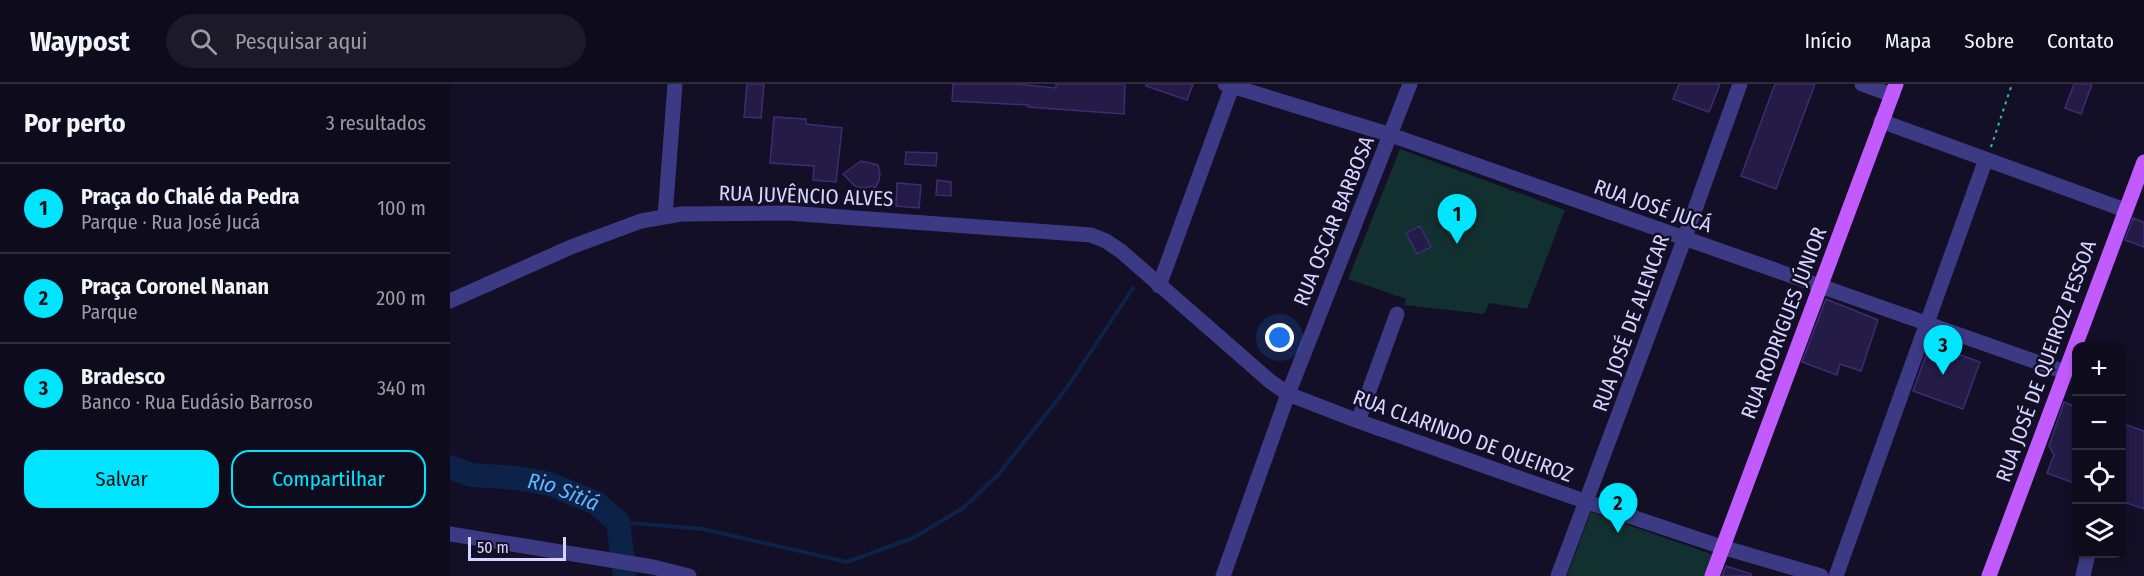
<!DOCTYPE html>
<html lang="pt">
<meta charset="utf-8">
<style>
body{margin:0;font-family:"Fira Sans Condensed",sans-serif;background:#1c1929;color:#f1f3f6}
.controls{position:absolute;right:18px;bottom:18px;display:grid;overflow:hidden;border-radius:12px;box-shadow:0 3px 9px #0003}
.controls button{width:54px;height:54px;display:grid;place-items:center;padding:0;border:0;border-bottom:2px solid #2e2b3b;background:#0e0b1c;color:#f1f3f6;font:30px sans-serif}
.scale{position:absolute;left:18px;bottom:15px;width:98px;box-sizing:border-box;padding-left:6px;border:3px solid #d9d4ff;border-top:0;font-size:16px;line-height:21px;white-space:nowrap;color:#d9d4ff;-webkit-text-stroke:4px #130f26;paint-order:stroke}
.you{position:absolute;left:830px;top:254px;width:21px;height:21px;margin:-15px;border:4px solid #fff;border-radius:50%;background:#1a73e8;box-shadow:0 0 0 9px #1a73e833}
.badge{display:grid;place-items:center;width:39px;height:39px;border-radius:50%;background:#00e5ff;color:#111;font-size:20px;font-weight:700}
.pin{position:absolute;translate:-50% -50px;filter:drop-shadow(0 2px 3px #0008)}
.pin::after{content:'';position:absolute;top:32px;width:21px;height:18px;background:inherit;clip-path:polygon(0 0,100% 0,50% 100%)}
.list{margin:0;padding:0;list-style:none}
h2{display:flex;justify-content:space-between;align-items:center;height:78px;margin:0;padding:0 24px;font-size:26px}
h2 small{font-size:20px;font-weight:400;color:#9b9ba3}
.list li{display:grid;grid-template-columns:39px 1fr auto;gap:18px;align-items:center;box-sizing:border-box;height:90px;padding:0 24px;border-top:2px solid #2e2b3b}
.list b{display:block;font-size:22px;white-space:nowrap}
.list p{margin:0;font-size:20px;white-space:nowrap;color:#9b9ba3}
.list em{font-size:20px;font-style:normal;color:#9b9ba3}
.actions{display:flex;gap:12px;padding:18px 24px}
.actions a{flex:1;padding:14px 0;border:2px solid #00e5ff;border-radius:18px;text-align:center;font-size:21px;color:#00e5ff}
.actions .main{background:#00e5ff;color:#111}
.icon{flex:none;width:33px;height:33px;fill:none;stroke:currentColor;stroke-width:2;stroke-linecap:round;stroke-linejoin:round}
.map{position:relative;flex:none;width:1694px;height:492px;overflow:hidden}
header{display:flex;align-items:center;gap:36px;box-sizing:border-box;height:84px;padding:0 30px;background:#0e0b1c;border-bottom:2px solid #2e2b3b}
header strong{font-size:28px}
nav{display:flex;gap:33px;margin-inline-start:auto;font-size:21px}
.search{width:420px;height:54px;background:#1c1929;display:flex;align-items:center;gap:15px;box-sizing:border-box;padding:0 21px;border-radius:33px;color:#9b9ba3;font-size:22px}
main{display:flex}
aside{flex:1;background:#0e0b1c}
.map>svg:first-child{display:block}
</style>
<header>
<strong>Waypost</strong>
<div class="search"><svg class="icon" aria-label="search" viewBox="0 0 24 24"><circle cx="10" cy="10" r="6"/><path d="M15 15l6 6"/></svg>Pesquisar aqui</div>
<nav><a>Início</a><a>Mapa</a><a>Sobre</a><a>Contato</a></nav>
</header>
<main>
<aside>
<h2>Por perto<small>3 resultados</small></h2>
<ul class="list">
<li><span class="badge">1</span><div><b>Praça do Chalé da Pedra</b><p>Parque · Rua José Jucá</p></div><em>100 m</em></li>
<li><span class="badge">2</span><div><b>Praça Coronel Nanan</b><p>Parque</p></div><em>200 m</em></li>
<li><span class="badge">3</span><div><b>Bradesco</b><p>Banco · Rua Eudásio Barroso</p></div><em>340 m</em></li>
</ul>
<div class="actions"><a class="main">Salvar</a><a>Compartilhar</a></div>
</aside>
<div class="map">
<svg width="1694" height="492" viewBox="0 0 1694 492">
<rect width="100%" height="100%" fill="#130f26"/>
<path fill="#12302f" d="M950,65L1115,126L1077,225L1039,219L1034,230L954,221L956,215L898,195Z
M1141,428L1264,471L1256,492H1117Z"/>
<g fill="none" stroke-linecap="round" stroke-linejoin="round">
<path stroke="#0c2248" stroke-width="4" d="M168,438L253,445L397,478L463,454L513,424L548,391L616,305L683,204"/>
<path stroke="#0c2248" stroke-width="24" id="s1" d="M0,383L22,391L67,394L100,400L146,419L168,438L175,492"/>
</g>
<path fill="#241b47" stroke="#3b2d73" stroke-width="1.5" d="M297,0H314L311,34L294,33Z
M503,0H566L606,4V0H675L674,30L578,23V21L502,17Z
M696,0H743L737,16L696,2Z
M1229,0H1270L1259,28L1223,15Z
M1325,0H1365L1326,105L1291,92Z
M1624,0H1642L1631,30L1615,24Z
M324,33L356,35V40L392,44L386,98L363,96L364,82L320,79Z
M456,68L487,69L486,82L455,80Z
M411,77L428,81L430,89L429,97L425,104L422,102L414,104L405,102L393,90Z
M487,96L501,98V112L486,111Z
M447,99L471,101L469,124L446,122Z
M1683,134L1694,138V163L1675,156Z
M970,142L981,163L967,170L956,149Z
M1376,215L1428,236L1411,287L1390,280L1387,291L1352,278Z
M1480,260L1530,278L1513,325L1463,307Z
M1614,318L1626,323V400L1597,389L1604,371L1599,362Z
M1671,339L1694,347V425L1671,417Z
M1276,482L1301,490V492H1272Z"/>
<g fill="none" stroke-linecap="round" stroke-linejoin="round">
<path stroke="#2fb8b0" stroke-width="2" stroke-dasharray="3 4.5" stroke-linecap="butt" d="M1541,63L1562,0"/>
<path stroke="#3d3a85" stroke-width="15" d="M775,0L941,51L1615,288
M1412,0L1442,11
M1431,37L1675,126
M215,133L225,0
M709,202L783,0
M0,217L121,163L191,137L231,130L337,129L641,151L656,157L672,168L821,298L838,310L908,337L1137,418L1272,463L1371,492
M908,337L947,230
M0,450L203,483L239,492
M773,492L838,310L960,0
M1108,492L1234,156L1290,0
M1386,492L1536,75
M1633,492L1638,470"/>
<path stroke="#c25bff" stroke-width="15" d="M1262,492L1446,0
M1539,492L1694,78"/>
</g>
<g text-anchor="middle" stroke-width="5" stroke-linejoin="round" paint-order="stroke">
<g font-size="21" fill="#d9d4ff" stroke="#130f26">
<text transform="translate(356 112) rotate(2)" y="7">RUA JUVÊNCIO ALVES</text>
<text transform="translate(1203 122) rotate(19)" y="7">RUA JOSÉ JUCÁ</text>
<text transform="translate(884 137) rotate(-68)" y="7">RUA OSCAR BARBOSA</text>
<text transform="translate(1181 239) rotate(-70)" y="7">RUA JOSÉ DE ALENCAR</text>
<text transform="translate(1334 239) rotate(-69)" y="7">RUA RODRIGUES JÚNIOR</text>
<text transform="translate(1596 277) rotate(-70)" y="7">RUA JOSÉ DE QUEIROZ PESSOA</text>
<text transform="translate(1013 352) rotate(20)" y="7">RUA CLARINDO DE QUEIROZ</text>
</g>
<g font-size="22" font-style="italic" fill="#62b6ff" stroke="#130f26">
<text dy="8" stroke="none"><textPath href="#s1" startOffset="117">Rio Sitiá</textPath></text>
</g>
</g>
</svg>
<div class="controls">
<button>+</button>
<button>−</button>
<button><svg class="icon" aria-label="locate" viewBox="0 0 24 24"><circle cx="12" cy="12" r="6"/><path d="M12 2v4M12 18v4M2 12h4M18 12h4"/></svg></button>
<button><svg class="icon" aria-label="layers" viewBox="0 0 24 24"><path d="M12 4l9 5-9 5-9-5zM3 14l9 5 9-5"/></svg></button>
</div>
<div class="scale">50 m</div>
<div class="you"></div>
<div class="pin badge" style="left:1007px;top:160px">1</div>
<div class="pin badge" style="left:1168px;top:449px">2</div>
<div class="pin badge" style="left:1493px;top:291px">3</div>
</div>
</main>
